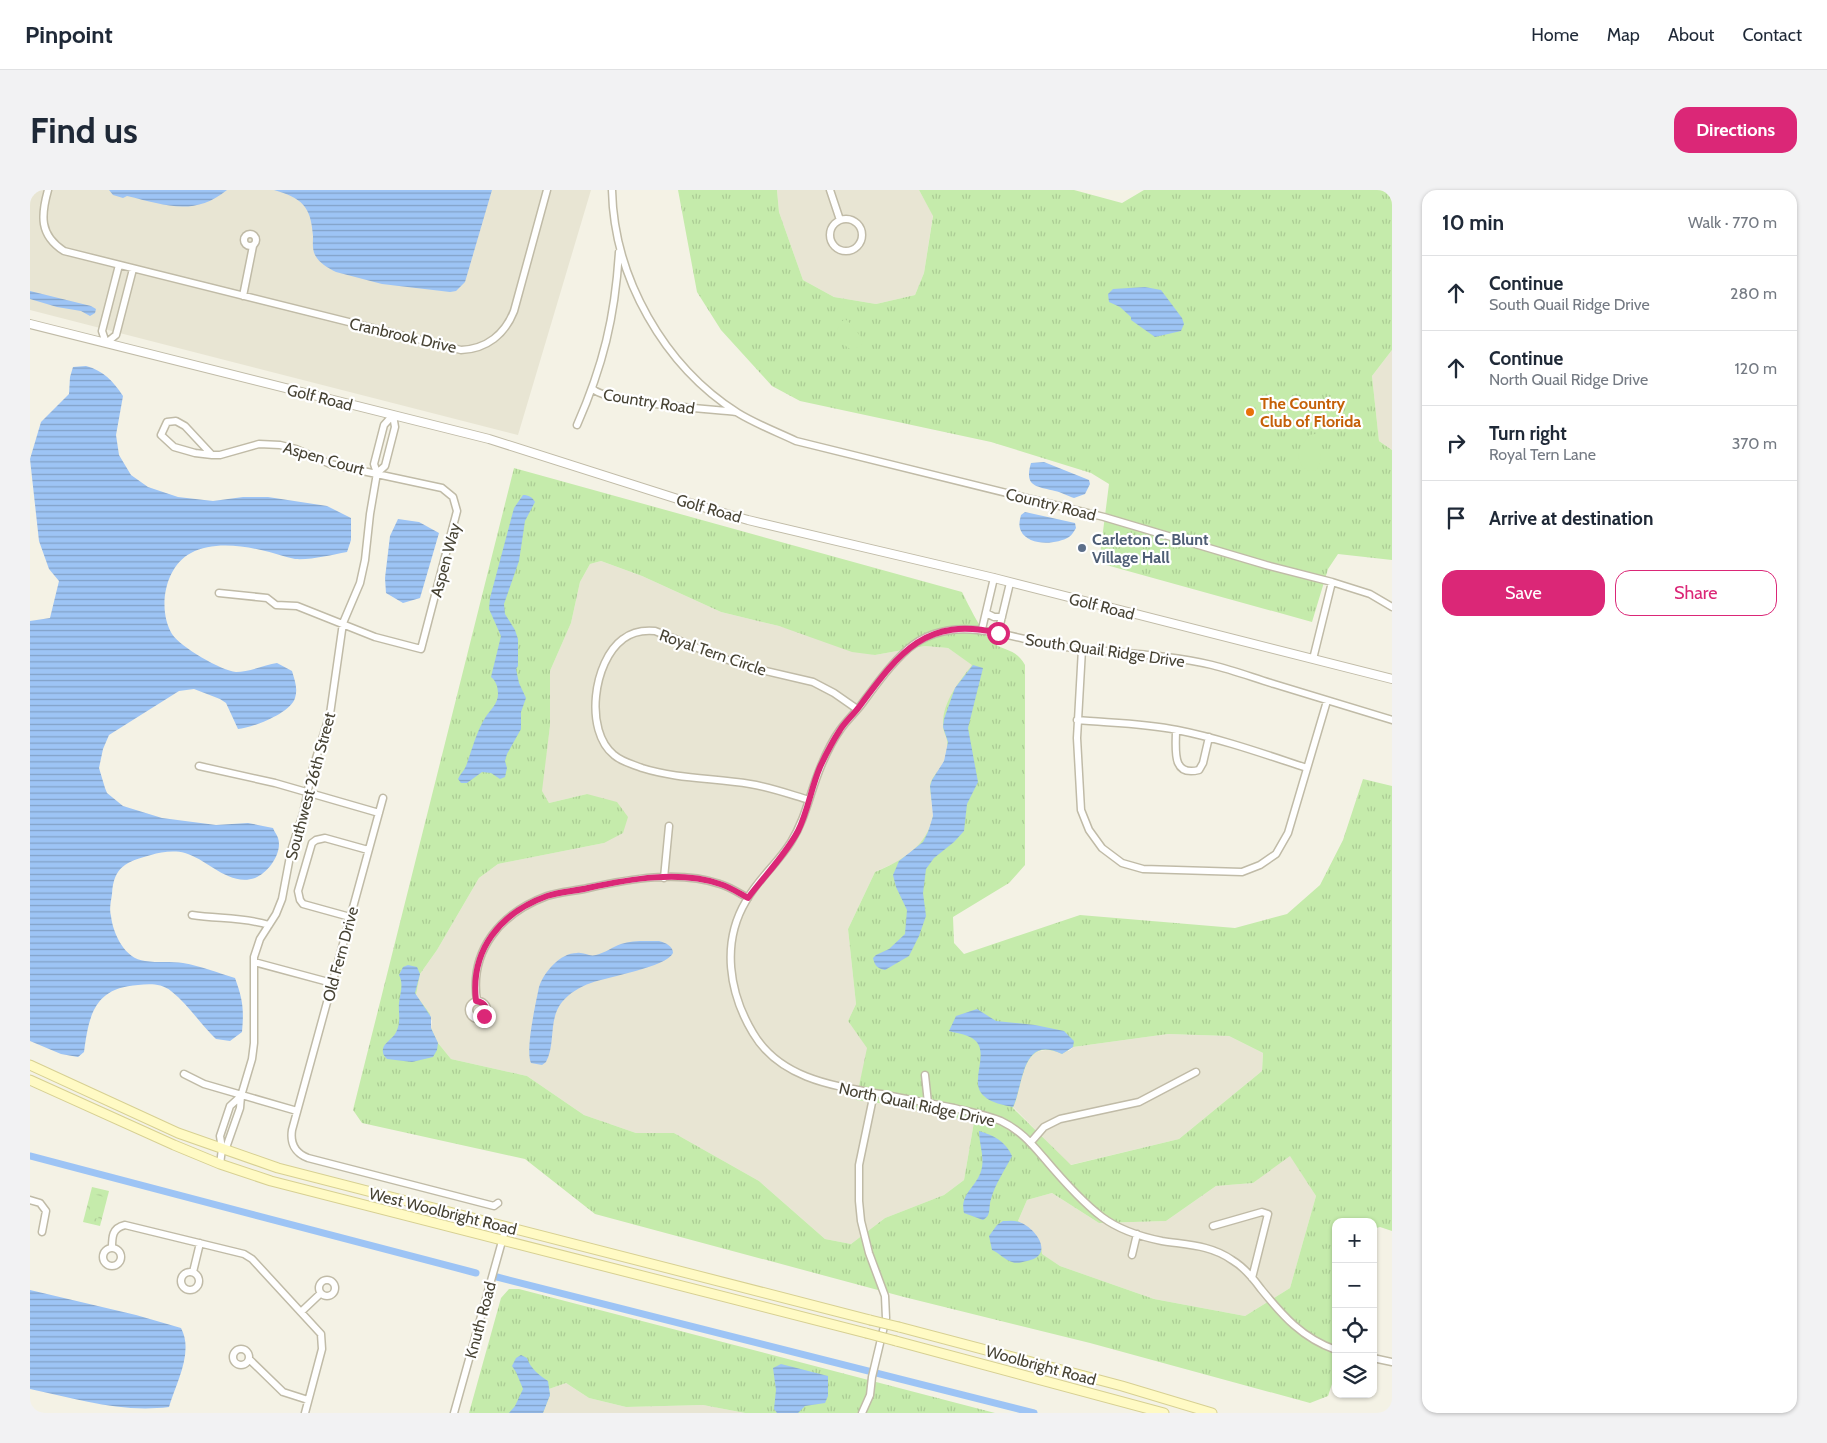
<!DOCTYPE html>
<meta charset="utf-8">
<style>
body{margin:0;font-family:Cabin,sans-serif;background:#f2f2f3;color:#1f2937}
.controls{position:absolute;right:15px;bottom:15px;display:grid;overflow:hidden;border-radius:10px;box-shadow:0 1px 4px #0004}
.controls button{width:45px;height:45px;display:grid;place-items:center;padding:0;border:0;border-bottom:1px solid #e0e1e3;background:#fff;color:#1f2937;font:25px sans-serif}
.stop{position:absolute;width:15px;height:15px;margin:-11px;border:4px solid #db2777;border-radius:50%;background:#fff}
.stop.end{background:#db2777;border-color:#fff;box-shadow:0 1px 5px #0008}
.list{margin:0;padding:0;list-style:none}
h2{display:flex;justify-content:space-between;align-items:center;height:65px;margin:0;padding:0 20px;font-size:21px}
h2 small{font-size:16px;font-weight:400;color:#747a83}
.list li{display:grid;grid-template-columns:32px 1fr auto;gap:15px;align-items:center;box-sizing:border-box;height:75px;padding:0 20px;border-top:1px solid #e0e1e3}
.list b{display:block;font-size:19px;white-space:nowrap}
.list p{margin:0;font-size:16px;white-space:nowrap;color:#747a83}
.list em{font-size:16px;font-style:normal;color:#747a83}
.actions{display:flex;gap:10px;padding:15px 20px}
.actions a{flex:1;padding:11px 0;border:1px solid #db2777;border-radius:15px;text-align:center;font-size:18px;color:#db2777}
.actions .main{background:#db2777;color:#fff}
.icon{flex:none;width:28px;height:28px;fill:none;stroke:currentColor;stroke-width:2;stroke-linecap:round;stroke-linejoin:round}
.map{position:relative;flex:none;width:1362px;height:1223px;overflow:hidden;border-radius:15px}
header{display:flex;align-items:center;gap:30px;box-sizing:border-box;height:70px;padding:0 25px;background:#fff;border-bottom:1px solid #e0e1e3}
header strong{font-size:24px}
nav{display:flex;gap:28px;margin-inline-start:auto;font-size:18px}
.intro{display:flex;align-items:center;justify-content:space-between;box-sizing:border-box;height:120px;padding:0 30px}
h1{margin:0;font-size:35px}
.button{padding:12px 22px;border-radius:15px;background:#db2777;color:#fff;font-size:18px;font-weight:700}
main{display:flex;gap:30px;padding:0 30px}
aside{flex:1;background:#fff;border-radius:15px;box-shadow:0 1px 4px #0004}
.map>svg:first-child{display:block}
</style>
<header>
<strong>Pinpoint</strong>
<nav><a>Home</a><a>Map</a><a>About</a><a>Contact</a></nav>
</header>
<div class="intro"><h1>Find us</h1><a class="button">Directions</a></div>
<main>
<div class="map">
<svg width="1362" height="1223" viewBox="0 0 1362 1223">
<defs>
<pattern id="grass-tufts" width="24" height="20" patternUnits="userSpaceOnUse" patternTransform="scale(1.25)"><rect width="24" height="20" fill="#c5ebab"/><path d="M3 7l-1-3M5 7V3M7 7l1-3M15 17l-1-3M17 17v-4M19 17l1-3" fill="none" stroke="#abcb94"/></pattern>
<pattern id="forest-crowns" width="20" height="18" patternUnits="userSpaceOnUse" patternTransform="scale(1.25)"><rect width="20" height="18" fill="#c5ebab"/><path d="M2 6a3 3 0 1 1 6 0M12 15a3 3 0 1 1 6 0" fill="none" stroke="#abcb94"/></pattern>
<pattern id="water-rules" width="6" height="5" patternUnits="userSpaceOnUse" patternTransform="scale(1.25)"><rect width="6" height="5" fill="#9dc4f5"/><path d="M0 2.5h6" fill="none" stroke="#82a1c7"/></pattern>
</defs>
<rect width="100%" height="100%" fill="#f4f2e5"/>
<path fill="#e8e5d3" d="M0,0H561L488,245L0,120Z
M747,0H889L903,25L894,83L885,105L846,114L804,107L773,90L749,22Z
M1362,160V260L1349,251L1342,186Z
M571,371L612,386L691,422L749,436L845,465L895,456L918,458L943,475L919,510L914,529L913,537L918,552L914,571L902,590L900,596L903,626L898,642L893,652L869,671L845,682L818,739L826,814L818,831L838,858L826,910L856,914L944,932L934,990L914,1005L855,1028L821,1054L795,1049L729,991L644,943H606L554,925L497,886L421,869L408,853L401,838L402,831L386,804L390,784L407,760L449,688L468,674L574,653L557,604L519,613L511,601L520,536V481L541,433L550,392L560,374Z
M1138,844L1199,846L1233,863L1232,881L1149,949L1040,975L983,917L996,872L1005,862L1021,859L1039,861L1043,857Z
M1260,965L1286,1006L1260,1098L1215,1126L1124,1109L1030,1076L1011,1064V1056L1007,1047L1000,1039L988,1031L997,1010L1022,1003L1069,1033L1136,1031L1186,996L1223,993Z
M536,1193L559,1208L596,1217L673,1215L715,1223H513L520,1205L519,1199Z"/>
<path fill="url(#grass-tufts)" fill-rule="evenodd" d="M648,0H747L749,22L773,90L804,107L846,114L885,105L894,83L903,26L889,0H1044L1092,13L1114,0H1362V160L1342,186L1349,251L1362,260V370L1308,364L1298,379L1282,432L1069,373L1079,294L1061,283L961,252L770,211L742,196L691,140L667,102Z
M484,278L932,402C938,414 953,445 963,453C976,462 985,458 995,475V675L979,693L923,727L924,753L934,764L1050,725L1205,738L1257,724L1290,695L1313,650L1333,589L1362,596V1041L1350,1037L1343,1039V1032H1306V1182L1298,1206L1280,1213L1060,1153L874,1107L565,1024L495,969L332,933L323,920ZM571,371L612,386L691,422L749,436L822,462L845,465L895,456L918,458L942,475C929,492 912,512 913,536C913,541 916,545 917,550C918,556 916,564 915,569C912,579 901,586 900,596C900,606 904,616 903,626C897,657 871,671 845,682L818,739L826,814L818,831L837,858L826,910L856,914L944,932L934,990L914,1005L855,1028L821,1054L795,1049L729,991L644,943H606L554,925L497,886L421,869L408,853L401,838L400,824L386,805L390,784L407,760L449,688L468,674L574,653L593,643L598,627L587,612L557,604L519,613L512,601L520,536V481L541,433L550,392L560,374ZM1138,844L1199,846L1233,863L1232,881L1149,949L1041,975L983,918C994,894 991,845 1032,864L1043,857ZM1260,966L1286,1006L1260,1098L1215,1126L1124,1109L1030,1076L1012,1064C1011,1048 1001,1039 988,1031L997,1010L1022,1003L1069,1033L1136,1031L1186,996L1223,993Z
M479,1099H489L965,1223H715L673,1215L596,1217L559,1208L536,1193L519,1199L520,1205L513,1223H439L471,1108Z"/>
<path fill="url(#forest-crowns)" d="M62,997L79,1001L70,1036L53,1032Z"/>
<path fill="#c5ebab" d="M815,129L821,134L833,150C832,157 826,159 820,159L809,151C807,141 806,135 815,129Z
M1285,244L1289,246L1290,250L1291,272L1286,280C1275,284 1269,274 1268,263L1271,257L1279,245Z
M63,1004L74,1007L68,1029L58,1026Z"/>
<path fill="url(#water-rules)" d="M79,0H197C164,27 135,15 97,6L93,8L83,5Z
M244,0H462L435,92L426,101L420,102L352,94L306,82C298,78 289,73 285,65C282,59 283,52 283,46C281,15 271,8 244,0Z
M1115,97L1131,100L1152,128L1154,134L1151,141L1125,147L1101,130V127L1090,117L1079,112L1078,104L1083,99Z
M0,101L61,116L66,119L65,123L60,126L51,121L27,117L0,109Z
M56,176C74,181 83,191 93,206L86,245L89,265L101,285L118,297L148,307L183,311L213,307H238L297,316L321,328V350L317,362C301,365 282,370 265,369C254,367 242,362 231,360C209,355 181,352 161,363C135,376 127,419 142,444C150,457 192,481 206,482C218,482 235,475 247,473L262,481C265,491 268,499 265,508C261,523 222,538 208,539L196,513L190,509L164,499L149,501L79,545L73,559L69,578L75,598L77,603L93,616L132,628L186,635L218,633L243,638C244,641 247,645 248,648C253,663 238,683 225,688C199,697 177,669 155,663C144,660 131,662 121,665C96,672 84,676 82,704C81,711 79,719 81,726C83,744 95,769 115,771C128,773 141,771 153,773C171,776 188,783 205,788C213,810 214,819 212,842L200,851L186,849C170,834 159,815 141,801C131,793 119,794 108,795C64,798 59,825 54,862L48,867L31,864L0,851V431L20,428L29,391L19,379L9,351L0,269L11,232L39,204L40,187L43,177Z
M1014,272L1059,290L1060,294L1055,304L1044,308C1038,306 1031,302 1025,301C1006,296 994,297 1001,273Z
M493,305C499,305 502,307 505,312L495,331L489,371L474,414L475,424L485,440L488,449V476L486,479L489,493L496,508L491,522V539L477,564L475,571L477,578L475,587L470,589L461,583L452,582L437,593H431L428,589C430,584 434,581 436,576C442,560 446,543 455,528C460,520 468,514 468,504C468,497 466,491 461,487L471,446L459,419L460,408L484,318Z
M995,322L1045,333L1046,338C1044,341 1042,345 1039,347C1026,355 998,356 991,341C988,335 990,330 991,325Z
M368,329L389,332L409,343L390,408L373,413L356,403L355,388L360,346Z
M943,475L953,478L938,538L948,592L937,614L934,641L924,652L904,668L896,679L893,703L896,726L889,746L879,766L855,780C847,778 845,776 843,768L846,765L859,759L875,744L877,720L866,697L863,685L869,671L893,652L898,642L903,626L900,596L902,590L914,571L918,552L913,537L914,529L925,498Z
M629,751C636,753 643,756 643,763C637,777 577,787 561,793C549,797 540,803 532,812C518,829 526,854 516,872L512,875L501,873C495,861 506,812 509,797C514,782 530,763 547,763C554,762 559,767 566,765C575,763 582,757 591,754C602,750 617,751 629,751Z
M378,775L387,777L390,784L385,803L401,827V838L408,853L407,860L403,867L382,872L357,869C354,866 352,863 353,859C354,853 362,849 365,844C372,832 368,824 369,813C370,803 374,795 369,785L373,777Z
M947,819L966,831L1005,835L1034,841L1044,851L1043,857L1032,864C991,844 994,894 983,917C974,915 961,913 954,906C937,892 963,861 942,848C935,844 926,843 919,841L926,826Z
M949,941C964,945 976,952 982,966C975,980 965,994 961,1009C958,1018 962,1025 953,1030L934,1023C929,1003 949,996 952,977C954,965 949,953 949,941Z
M973,1031C978,1031 984,1030 989,1032C1005,1037 1026,1065 997,1071C992,1072 987,1074 982,1072C975,1070 969,1063 962,1060L959,1046L967,1035Z
M0,1100L106,1125L151,1138C164,1162 146,1193 139,1217C91,1223 47,1209 0,1199Z
M491,1165L497,1168C501,1179 509,1185 518,1191L520,1205L513,1223H479L485,1216L493,1199L486,1182L482,1176L486,1168Z
M751,1174L798,1186V1206L795,1213L775,1216L768,1223H747L744,1219L746,1200L743,1178Z"/>
<g fill="none" stroke-linecap="round" stroke-linejoin="round">
<path stroke="#9dc4f5" stroke-width="7" d="M0,966L446,1083
M467,1087L1004,1223"/>
<g stroke="#c0bba7" stroke-width="9">
<path id="minor" d="M18,0C11,25 9,45 34,61L431,160C457,159 475,144 484,121L517,0
M582,0C584,88 634,176 708,223C726,234 747,242 766,251L1074,327L1236,375L1302,392L1340,404L1362,417
M800,0L810,30
M800 45a16 16 0 1 1 32 0a16 16 0 1 1-32 0Z
M214 50a6 6 0 1 1 12 0a6 6 0 1 1-12 0Z
M89,75L72,141L76,153L86,145L103,79
M213,106L223,56
M563,199C577,213 681,219 706,222
M146,231L155,236L182,265L165,263L144,257L131,245L137,232Z
M547,235C573,176 585,127 589,62
M182,265H190L229,254L250,255L266,259L300,274L412,298L423,307L427,321L391,459L345,447L267,416L246,415L237,408L189,403
M347,283L355,276L365,237L363,225
M956,423L964,427H972
M952,439L964,388
M968,443L980,393
M1052,459L1047,548L1051,620L1059,640L1072,658L1092,673L1113,679L1212,682L1230,675L1246,664L1258,643L1297,511
M1283,469L1302,392
M1047,530C1081,533 1115,533 1147,540C1192,549 1234,564 1277,578
M1146,540C1146,559 1141,587 1169,580L1173,573L1179,547
M169,576L245,593L349,623
M353,608L262,940C260,953 265,963 278,968L464,1016L468,1013
M779,610C759,604 740,597 720,594C684,588 647,589 612,578C602,574 592,572 584,565C554,541 563,471 593,449C602,442 614,440 625,441L695,469L727,479L783,492L804,503L827,519
M634,688L639,636
M162,725C188,729 214,727 239,735
M320,727L273,714L270,710L268,701L282,653L286,650L295,648L338,660
M224,772L302,793
M447,811C439,760 471,723 517,706C529,702 545,701 558,698C599,689 649,680 690,694C700,697 709,703 718,708
M439 820a9 9 0 1 1 18 0a9 9 0 1 1-18 0Z
M154,884L174,894L267,921
M895,885L898,913
M1001,952L1014,937L1030,929L1109,912L1166,882
M192,959L197,955L210,918L211,906L222,869L224,853V767L230,749L246,724L252,709L261,661L273,624L282,581L300,524L313,433L330,393L335,370L340,324L347,283L344,274L354,235L363,225
M190,974L192,959L190,946L200,916L211,906
M0,1010L10,1013L16,1021L12,1042
M1183,1036L1232,1022L1238,1024L1222,1088
M82,1058C82,1047 82,1038 95,1035L214,1064L222,1069L291,1144L292,1159L275,1223
M73 1067a9 9 0 1 1 18 0a9 9 0 1 1-18 0Z
M1102,1065L1107,1044
M163,1082L170,1053
M151 1091a9 9 0 1 1 18 0a9 9 0 1 1-18 0Z
M289 1098a8 8 0 1 1 16 0a8 8 0 1 1-16 0Z
M272,1121L291,1103
M203 1167a8 8 0 1 1 16 0a8 8 0 1 1-16 0Z
M1306,1160C1272,1148 1253,1126 1231,1099C1223,1088 1214,1077 1202,1070C1181,1055 1157,1055 1132,1051C1112,1047 1088,1039 1072,1027C1052,1012 1030,987 1014,968C1001,953 990,940 971,931C956,925 940,922 924,918C900,913 876,909 851,904C804,896 750,889 723,843C699,803 691,753 716,711C728,689 748,673 761,652C776,628 780,602 791,576C796,564 802,551 810,540C816,531 824,524 831,515C845,496 860,475 878,459C922,421 978,448 1027,456C1077,463 1133,463 1182,475C1203,480 1224,488 1244,494C1284,506 1323,518 1362,530
M1343,1168L1362,1172
M219,1169L253,1202L278,1210
M424,1223L476,1037
M832,1223L840,1205L842,1187L856,1128L855,1106L839,1063L831,1031L829,1011V975L844,903"/>
</g>
<g stroke="#c0bba7" stroke-width="10">
<path id="tertiary" d="M0,134L459,249L676,318L718,330L964,388L1362,489"/>
</g>
<g stroke="#d7d092" stroke-width="11">
<path id="secondary" d="M0,875L148,943L248,978L840,1130
M0,890L144,955L190,974L241,991L836,1143
M869,1137L1092,1196L1182,1223
M866,1151L1134,1223"/>
</g>
<use href="#minor" stroke="#fff" stroke-width="6"/>
<use href="#tertiary" stroke="#fff" stroke-width="8"/>
<use href="#secondary" stroke="#fffac4" stroke-width="9"/>
<g stroke="#d7d092" stroke-width="11" stroke-linecap="butt">
<path id="secondary-bridge" d="M840,1130L869,1137
M836,1143L866,1151"/>
</g>
<use href="#secondary-bridge" stroke="#fffac4" stroke-width="9"/>
</g>
<g fill="none" stroke-linecap="round" stroke-linejoin="round">
<path stroke="#db2777" stroke-width="6" d="M454,826C459,819 455,812 446,811C440,760 470,723 517,706C529,702 545,701 558,698C599,689 650,680 690,694C700,697 709,703 718,708C734,686 755,666 768,641C778,621 781,598 790,577C796,564 802,552 810,540C815,532 823,525 829,517C869,463 895,426 968,443"/>
</g>
<circle fill="#e8710a" stroke="#fff" stroke-width="2" cx="1220" cy="222" r="5"/>
<circle fill="#5c6f8a" stroke="#fff" stroke-width="2" cx="1052" cy="358" r="5"/>
<g text-anchor="middle" stroke-width="4.5" stroke-linejoin="round" paint-order="stroke">
<g font-size="16" fill="#474334" stroke="#fff">
<text transform="translate(373 145) rotate(13)" y="6">Cranbrook Drive</text>
<text transform="translate(290 207) rotate(14)" y="6">Golf Road</text>
<text transform="translate(619 211) rotate(9)" y="6">Country Road</text>
<text transform="translate(294 268) rotate(16)" y="6">Aspen Court</text>
<text transform="translate(1021 314) rotate(14)" y="6">Country Road</text>
<text transform="translate(679 318) rotate(16)" y="6">Golf Road</text>
<text transform="translate(415 370) rotate(-75)" y="6">Aspen Way</text>
<text transform="translate(1072 416) rotate(14)" y="6">Golf Road</text>
<text transform="translate(1075 460) rotate(8)" y="6">South Quail Ridge Drive</text>
<text transform="translate(683 462) rotate(19)" y="6">Royal Tern Circle</text>
<text transform="translate(280 596) rotate(-75)" y="6">Southwest 26th Street</text>
<text transform="translate(310 764) rotate(-75)" y="6">Old Fern Drive</text>
<text transform="translate(887 914) rotate(12)" y="6">North Quail Ridge Drive</text>
<text transform="translate(413 1021) rotate(14)" y="6">West Woolbright Road</text>
<text transform="translate(450 1130) rotate(-75)" y="6">Knuth Road</text>
<text transform="translate(1011 1175) rotate(15)" y="6">Woolbright Road</text>
</g>
<g font-size="16" font-weight="bold" fill="#c56008" stroke="#fff" text-anchor="start">
<text x="1230" y="219">The Country<tspan x="1230" dy="18">Club of Florida</tspan></text>
</g>
<g font-size="16" font-weight="bold" fill="#4e5e75" stroke="#fff" text-anchor="start">
<text x="1062" y="355">Carleton C. Blunt<tspan x="1062" dy="18">Village Hall</tspan></text>
</g>
</g>
</svg>
<div class="controls">
<button>+</button>
<button>−</button>
<button><svg class="icon" aria-label="locate" viewBox="0 0 24 24"><circle cx="12" cy="12" r="6"/><path d="M12 2v4M12 18v4M2 12h4M18 12h4"/></svg></button>
<button><svg class="icon" aria-label="layers" viewBox="0 0 24 24"><path d="M12 4l9 5-9 5-9-5zM3 14l9 5 9-5"/></svg></button>
</div>
<div class="stop" style="left:968px;top:443px"></div>
<div class="stop end" style="left:454px;top:826px"></div>
</div>
<aside>
<h2>10 min<small>Walk · 770 m</small></h2>
<ul class="list">
<li><svg class="icon" aria-label="ahead" viewBox="0 0 24 24"><path d="M12 20V5M6 11l6-6 6 6"/></svg><div><b>Continue</b><p>South Quail Ridge Drive</p></div><em>280 m</em></li>
<li><svg class="icon" aria-label="ahead" viewBox="0 0 24 24"><path d="M12 20V5M6 11l6-6 6 6"/></svg><div><b>Continue</b><p>North Quail Ridge Drive</p></div><em>120 m</em></li>
<li><svg class="icon" aria-label="right" viewBox="0 0 24 24"><path d="M7 20v-9h11M14 6l5 5-5 5"/></svg><div><b>Turn right</b><p>Royal Tern Lane</p></div><em>370 m</em></li>
<li><svg class="icon" aria-label="arrive" viewBox="0 0 24 24"><path d="M6 21V4h12l-3 4 3 4H6"/></svg><div><b>Arrive at destination</b></div></li>
</ul>
<div class="actions"><a class="main">Save</a><a>Share</a></div>
</aside>
</main>
